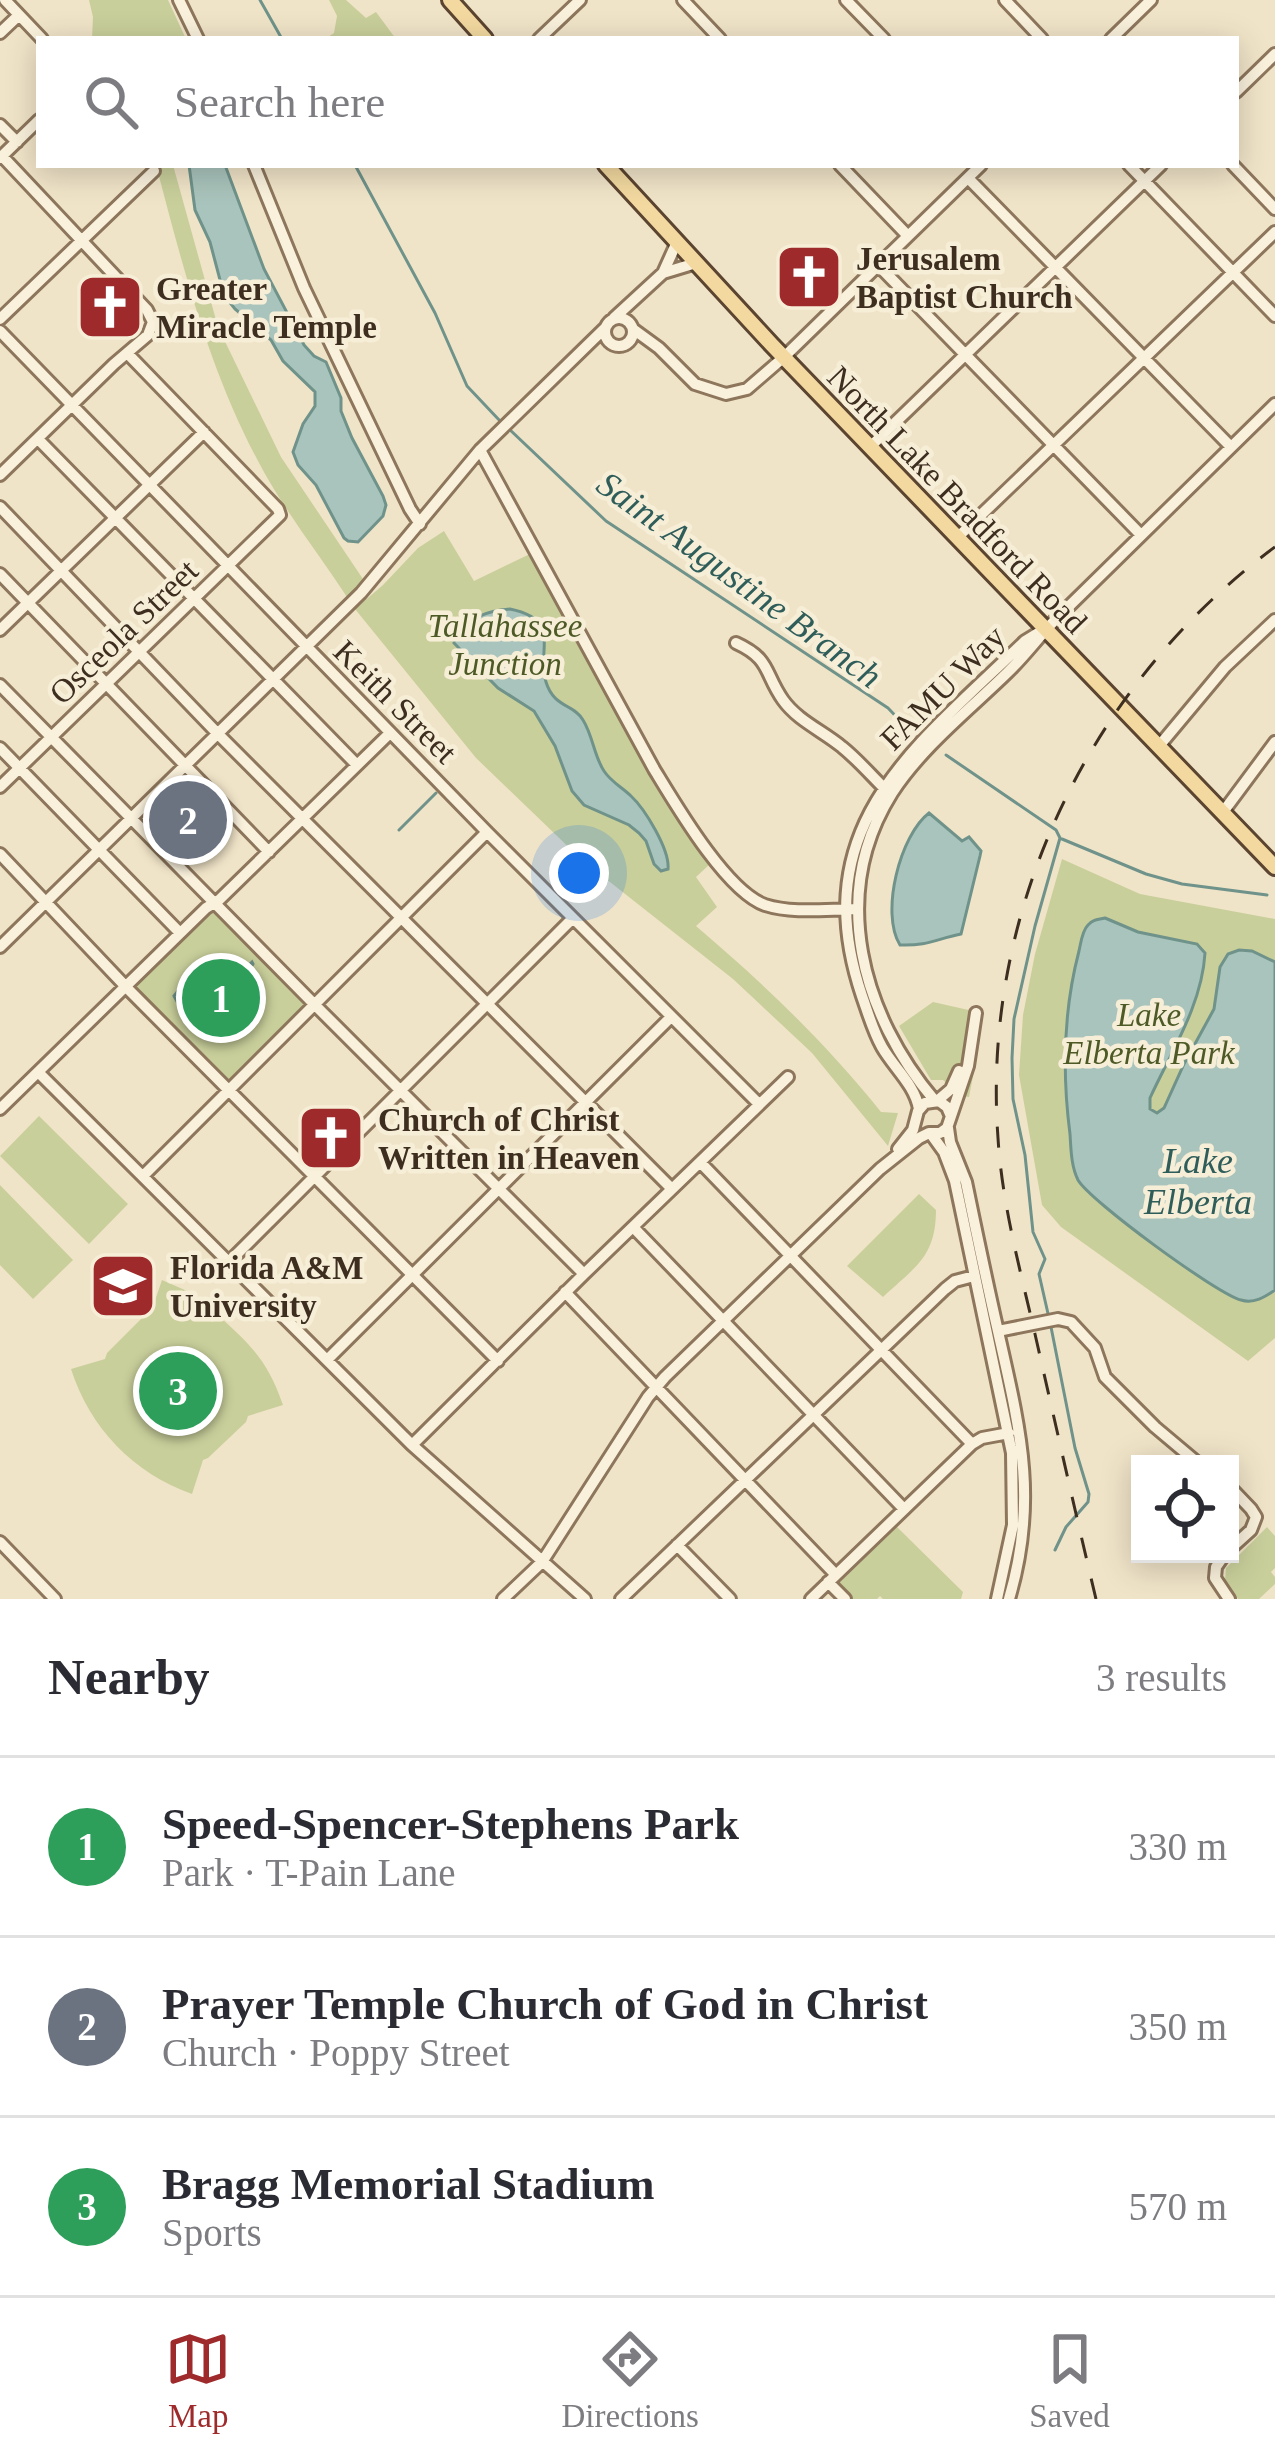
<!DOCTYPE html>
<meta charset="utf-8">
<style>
body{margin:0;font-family:Georgia,serif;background:#f2f2f3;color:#2b2b33}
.controls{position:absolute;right:36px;bottom:36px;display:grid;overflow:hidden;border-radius:0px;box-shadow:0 6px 30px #0003}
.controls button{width:108px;height:108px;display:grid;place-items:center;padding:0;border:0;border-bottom:3px solid #e1e1e2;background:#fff;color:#2b2b33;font:60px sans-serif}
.you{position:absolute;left:579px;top:873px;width:42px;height:42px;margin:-30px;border:9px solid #fff;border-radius:50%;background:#1a73e8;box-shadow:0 0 0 18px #1a73e833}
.badge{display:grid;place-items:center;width:78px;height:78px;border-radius:50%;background:#9e2a2b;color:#fff;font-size:39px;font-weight:700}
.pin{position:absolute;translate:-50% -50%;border:6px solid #fff;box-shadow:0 3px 12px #0006}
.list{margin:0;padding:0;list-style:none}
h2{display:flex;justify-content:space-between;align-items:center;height:156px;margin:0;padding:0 48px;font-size:51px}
h2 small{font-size:39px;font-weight:400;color:#7c7c81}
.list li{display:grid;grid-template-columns:78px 1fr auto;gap:36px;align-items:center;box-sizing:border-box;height:180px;padding:0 48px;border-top:3px solid #e1e1e2}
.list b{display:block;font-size:45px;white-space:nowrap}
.list p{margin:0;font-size:39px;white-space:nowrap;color:#7c7c81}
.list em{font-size:39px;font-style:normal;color:#7c7c81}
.icon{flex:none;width:66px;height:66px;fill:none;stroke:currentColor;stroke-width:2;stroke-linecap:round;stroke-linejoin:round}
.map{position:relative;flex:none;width:1275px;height:1599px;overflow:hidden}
.search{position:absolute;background:#fff;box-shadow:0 6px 30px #0003;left:36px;right:36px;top:36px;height:132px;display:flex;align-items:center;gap:30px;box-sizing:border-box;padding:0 42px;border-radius:0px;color:#7c7c81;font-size:45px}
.sheet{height:696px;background:#fff}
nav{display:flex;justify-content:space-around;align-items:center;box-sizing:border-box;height:168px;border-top:3px solid #e1e1e2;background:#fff;font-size:33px;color:#7c7c81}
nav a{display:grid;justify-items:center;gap:6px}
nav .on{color:#9e2a2b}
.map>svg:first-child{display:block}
</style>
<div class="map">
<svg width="1275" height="1599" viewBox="0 0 1275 1599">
<rect width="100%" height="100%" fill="#f0e4c8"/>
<path fill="#c9cf9b" d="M89,0H168L186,39H92L93,17Z
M329,0H346L366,18L376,12L396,39H330L328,37L334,33L337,16Z
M156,165H173L218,327L281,457L365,582L349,600C319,554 283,509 258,461C208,367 183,267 156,165Z
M444,531L474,581L532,553L710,864L696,877L717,907L696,926C763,983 826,1043 881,1112L898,1113L888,1146L812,1053L733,979L582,860L476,758L355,609L383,585L418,548Z
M1062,859L1140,894L1275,919V1338L1248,1361L1061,1227L1042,1205L1019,1075L1023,1015L1035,954Z
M213,912L305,1006L228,1081L134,987Z
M933,1002L982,1013L979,1046L969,1097L962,1096L943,1080H931L899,1026Z
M39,1116L128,1204L89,1244L0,1156Z
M0,1185L73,1260L33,1299L0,1265Z
M919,1194L936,1210C936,1257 915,1267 883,1297L847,1266Z
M162,1280L194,1294L223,1314L221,1318C253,1347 268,1362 283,1405L248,1416L246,1422L208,1458L203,1460L192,1494C133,1473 90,1428 71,1369L105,1359L107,1353L144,1316L150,1315Z
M897,1527L963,1592L961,1599H883L880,1596L877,1599H851L837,1585Z
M1267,1527L1275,1536V1568L1271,1572L1275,1577V1584L1259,1599H1238L1225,1581L1226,1568Z"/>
<path fill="#a9c4bc" stroke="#6f938a" stroke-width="3" d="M189,165H225L264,269L304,345L314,356L326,362L341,398V411L352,438L383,496L386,505L383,516L358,542L348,541L344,538L316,485L298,465L293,452L303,424L315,406V392L283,361L271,340L235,309L224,295L210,242L195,210Z
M510,609C563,620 536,650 546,682C554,708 574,704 583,720C593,736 594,756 604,771C611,782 622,787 631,796C645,809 670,850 668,869L661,871L654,864L646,841L639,833L629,825L584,805L572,791L555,746L534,711L498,688L454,643L455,636C471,617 486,611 510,609Z
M929,813L962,841L969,837L981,851L980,856L961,934C936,939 928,946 900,945C880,913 900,835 929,813Z
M1105,918L1138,932L1197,944L1205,953C1202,1005 1171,1052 1150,1098V1109L1157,1113L1164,1108L1184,1064L1214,1009L1220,967L1228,954L1239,950L1252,951L1275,962V1290C1265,1297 1254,1304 1241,1300C1217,1294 1090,1201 1078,1180C1071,1166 1071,1149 1070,1134C1062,1072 1063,1012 1079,951C1081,942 1082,931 1088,925C1094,919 1097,920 1105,918Z
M211,957L225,958L242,972L252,962L253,964L245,976L253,985L258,1009L245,1026L234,1029L192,1015L180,1007L174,996L178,991L195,984L200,969Z"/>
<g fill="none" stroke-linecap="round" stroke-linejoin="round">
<path stroke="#6f938a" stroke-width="3" d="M260,0L282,39
M355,165L435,313L467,386L501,422
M508,428L606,521L888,708L908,729
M946,755L1056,830L1060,838L1035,926L1014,1019L1012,1058L1013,1099L1025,1155L1033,1232L1045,1259L1039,1274L1049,1318
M399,830L436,793
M1062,839L1146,874L1182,884L1267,895
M1051,1327L1075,1448L1089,1494L1088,1502L1066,1527L1055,1550"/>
<g stroke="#8d765c" stroke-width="16">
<path id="minor" d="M5,0L42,39
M179,0L198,39
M683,0L720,39
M846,0L884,39
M1005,0L1042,39
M0,33L19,15
M539,39L580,0
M1111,39L1151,0
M1236,92L1275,54
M0,125L17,142
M0,158L39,120
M254,165L304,288L410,509L420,524
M840,165L908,236
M1129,165L1275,316
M1233,165L1275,209
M968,178L1231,447
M878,265L1141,535
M663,273L696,263
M605 332a14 14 0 1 1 28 0a14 14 0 1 1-28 0Z
M614,318L663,273L677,242
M0,319L154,171
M633,329L659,348L695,384L726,394L747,389L784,357L981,165
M0,331L487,832L759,1104
M38,439L357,765
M871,446L1161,165
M480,450L654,769C676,805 726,891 765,905C793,914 828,909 858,909
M0,475L114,364L148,335L153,322L147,310L2,156
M0,507L218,734L672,1189
M958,537L1275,232
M0,574L269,852
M0,630L204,432
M736,643C771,659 764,673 783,700C798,721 823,731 842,747C857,759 870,774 883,787
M0,685L314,1004L584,1274
M1159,746L1225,667L1275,620
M0,748L180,933
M0,787L280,515L278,509L127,353
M1223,812L1275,742
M0,854L129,990L498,1361
M0,947L361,593L480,450L604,329
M38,1072L412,1445L585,1599
M935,1101C862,1015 828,895 892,793C922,747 968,711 1007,673C1025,656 1039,636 1057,618L1275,404
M937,1101L951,1089L959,1071
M0,1109L206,908L219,900L390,733
M919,1109C915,1085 894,1068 882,1047C873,1031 868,1013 862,996C804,824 916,747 1025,641L1043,630
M948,1128L950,1142L966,1182C976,1230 986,1279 997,1327C1019,1425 1039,1498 1009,1599
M931,1134L944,1152L955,1181L1012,1453L1013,1525L997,1599
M898,1149L913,1130L918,1111L925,1103L939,1101L947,1107L950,1114
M700,1162L972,1444
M143,1176L487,832
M633,1227L904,1509
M229,1262L572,919
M565,1292L836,1575
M998,1331L1058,1319L1071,1322L1095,1348L1105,1377L1155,1427L1199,1464
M327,1360L671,1017
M412,1445L584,1274L788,1077
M1230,1487L1251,1509L1256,1517L1251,1530L1230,1549
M0,1542L55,1599
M677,1545L730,1599
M1225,1554L1216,1567L1215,1578L1229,1599
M828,1582L845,1599
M503,1599L542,1562L648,1397L665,1377L880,1169L919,1138L929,1133H940L947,1128L968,1066L976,1013
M621,1599L945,1289L955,1281L974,1276
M811,1599L972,1444L982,1438L1009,1433"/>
</g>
<g stroke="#5b4430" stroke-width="20">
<path id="major" d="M450,0L485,39
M606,165L772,345L1275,867"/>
</g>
<use href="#minor" stroke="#faf1dc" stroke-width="10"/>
<use href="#major" stroke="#f3d9a0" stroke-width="14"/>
<path stroke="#3d2e20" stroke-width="3" stroke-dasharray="21 21" stroke-linecap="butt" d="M1096,1599C1075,1511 1055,1422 1035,1334C1020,1269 1002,1204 998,1138C981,908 1092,682 1275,547"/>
</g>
<defs>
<g id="church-square" transform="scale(3.45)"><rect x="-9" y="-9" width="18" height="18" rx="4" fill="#9e2a2b" stroke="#f7eed8"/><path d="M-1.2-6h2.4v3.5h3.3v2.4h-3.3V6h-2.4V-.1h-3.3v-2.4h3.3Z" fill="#fff"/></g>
<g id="university-square" transform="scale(3.45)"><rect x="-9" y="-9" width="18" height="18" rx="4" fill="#9e2a2b" stroke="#f7eed8"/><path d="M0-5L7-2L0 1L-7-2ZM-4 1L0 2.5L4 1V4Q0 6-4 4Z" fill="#fff"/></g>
</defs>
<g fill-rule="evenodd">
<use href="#church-square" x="809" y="277"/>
<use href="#church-square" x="110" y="307"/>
<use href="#church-square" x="331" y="1138"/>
<use href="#university-square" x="123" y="1286"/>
</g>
<g text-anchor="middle" stroke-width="9" stroke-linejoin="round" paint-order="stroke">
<g font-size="33" font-weight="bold" fill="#3d2e20" stroke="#f7eed8" text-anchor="start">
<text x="856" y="270">Jerusalem<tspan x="856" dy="38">Baptist Church</tspan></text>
<text x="156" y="300">Greater<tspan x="156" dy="38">Miracle Temple</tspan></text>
<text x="378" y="1131">Church of Christ<tspan x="378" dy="38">Written in Heaven</tspan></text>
<text x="170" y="1279">Florida A&amp;M<tspan x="170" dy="38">University</tspan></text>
</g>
<g font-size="33" fill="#3d2e20" stroke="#f7eed8">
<text transform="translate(958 499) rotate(46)" y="12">North Lake Bradford Road</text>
<text transform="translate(123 631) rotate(-44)" y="12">Osceola Street</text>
<text transform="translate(942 687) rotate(-45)" y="12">FAMU Way</text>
<text transform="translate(396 701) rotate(45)" y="12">Keith Street</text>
</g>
<g font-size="33" font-style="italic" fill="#4d5a26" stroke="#f7eed8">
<text x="505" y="637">Tallahassee<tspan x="505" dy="38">Junction</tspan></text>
<text x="1149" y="1026">Lake<tspan x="1149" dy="38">Elberta Park</tspan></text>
</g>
<g font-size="36" font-style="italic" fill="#2f5d5a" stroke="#f7eed8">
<text transform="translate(740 579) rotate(36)" y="13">Saint Augustine Branch</text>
<text x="1198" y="1173">Lake<tspan x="1198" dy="41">Elberta</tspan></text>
</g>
</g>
</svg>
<div class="controls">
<button><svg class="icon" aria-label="locate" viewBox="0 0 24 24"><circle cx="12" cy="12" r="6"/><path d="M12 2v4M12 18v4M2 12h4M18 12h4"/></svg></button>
</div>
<div class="you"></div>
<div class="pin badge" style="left:221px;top:998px;background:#2e9e5b">1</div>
<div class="pin badge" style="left:188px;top:820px;background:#6b7280">2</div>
<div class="pin badge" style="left:178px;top:1391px;background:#2e9e5b">3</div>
<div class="search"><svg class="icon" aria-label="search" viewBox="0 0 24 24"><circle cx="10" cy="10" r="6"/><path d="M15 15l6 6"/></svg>Search here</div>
</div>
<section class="sheet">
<h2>Nearby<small>3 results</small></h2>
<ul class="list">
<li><span class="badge" style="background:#2e9e5b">1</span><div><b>Speed-Spencer-Stephens Park</b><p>Park · T-Pain Lane</p></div><em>330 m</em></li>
<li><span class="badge" style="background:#6b7280">2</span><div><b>Prayer Temple Church of God in Christ</b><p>Church · Poppy Street</p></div><em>350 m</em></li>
<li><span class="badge" style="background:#2e9e5b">3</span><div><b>Bragg Memorial Stadium</b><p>Sports</p></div><em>570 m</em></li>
</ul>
</section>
<nav>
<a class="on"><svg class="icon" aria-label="map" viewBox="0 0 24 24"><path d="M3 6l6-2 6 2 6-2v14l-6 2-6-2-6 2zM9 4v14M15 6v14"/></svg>Map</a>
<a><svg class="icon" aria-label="directions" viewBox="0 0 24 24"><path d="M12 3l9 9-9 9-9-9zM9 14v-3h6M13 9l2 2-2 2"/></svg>Directions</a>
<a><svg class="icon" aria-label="saved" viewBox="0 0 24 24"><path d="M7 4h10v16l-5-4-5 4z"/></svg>Saved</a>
</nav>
